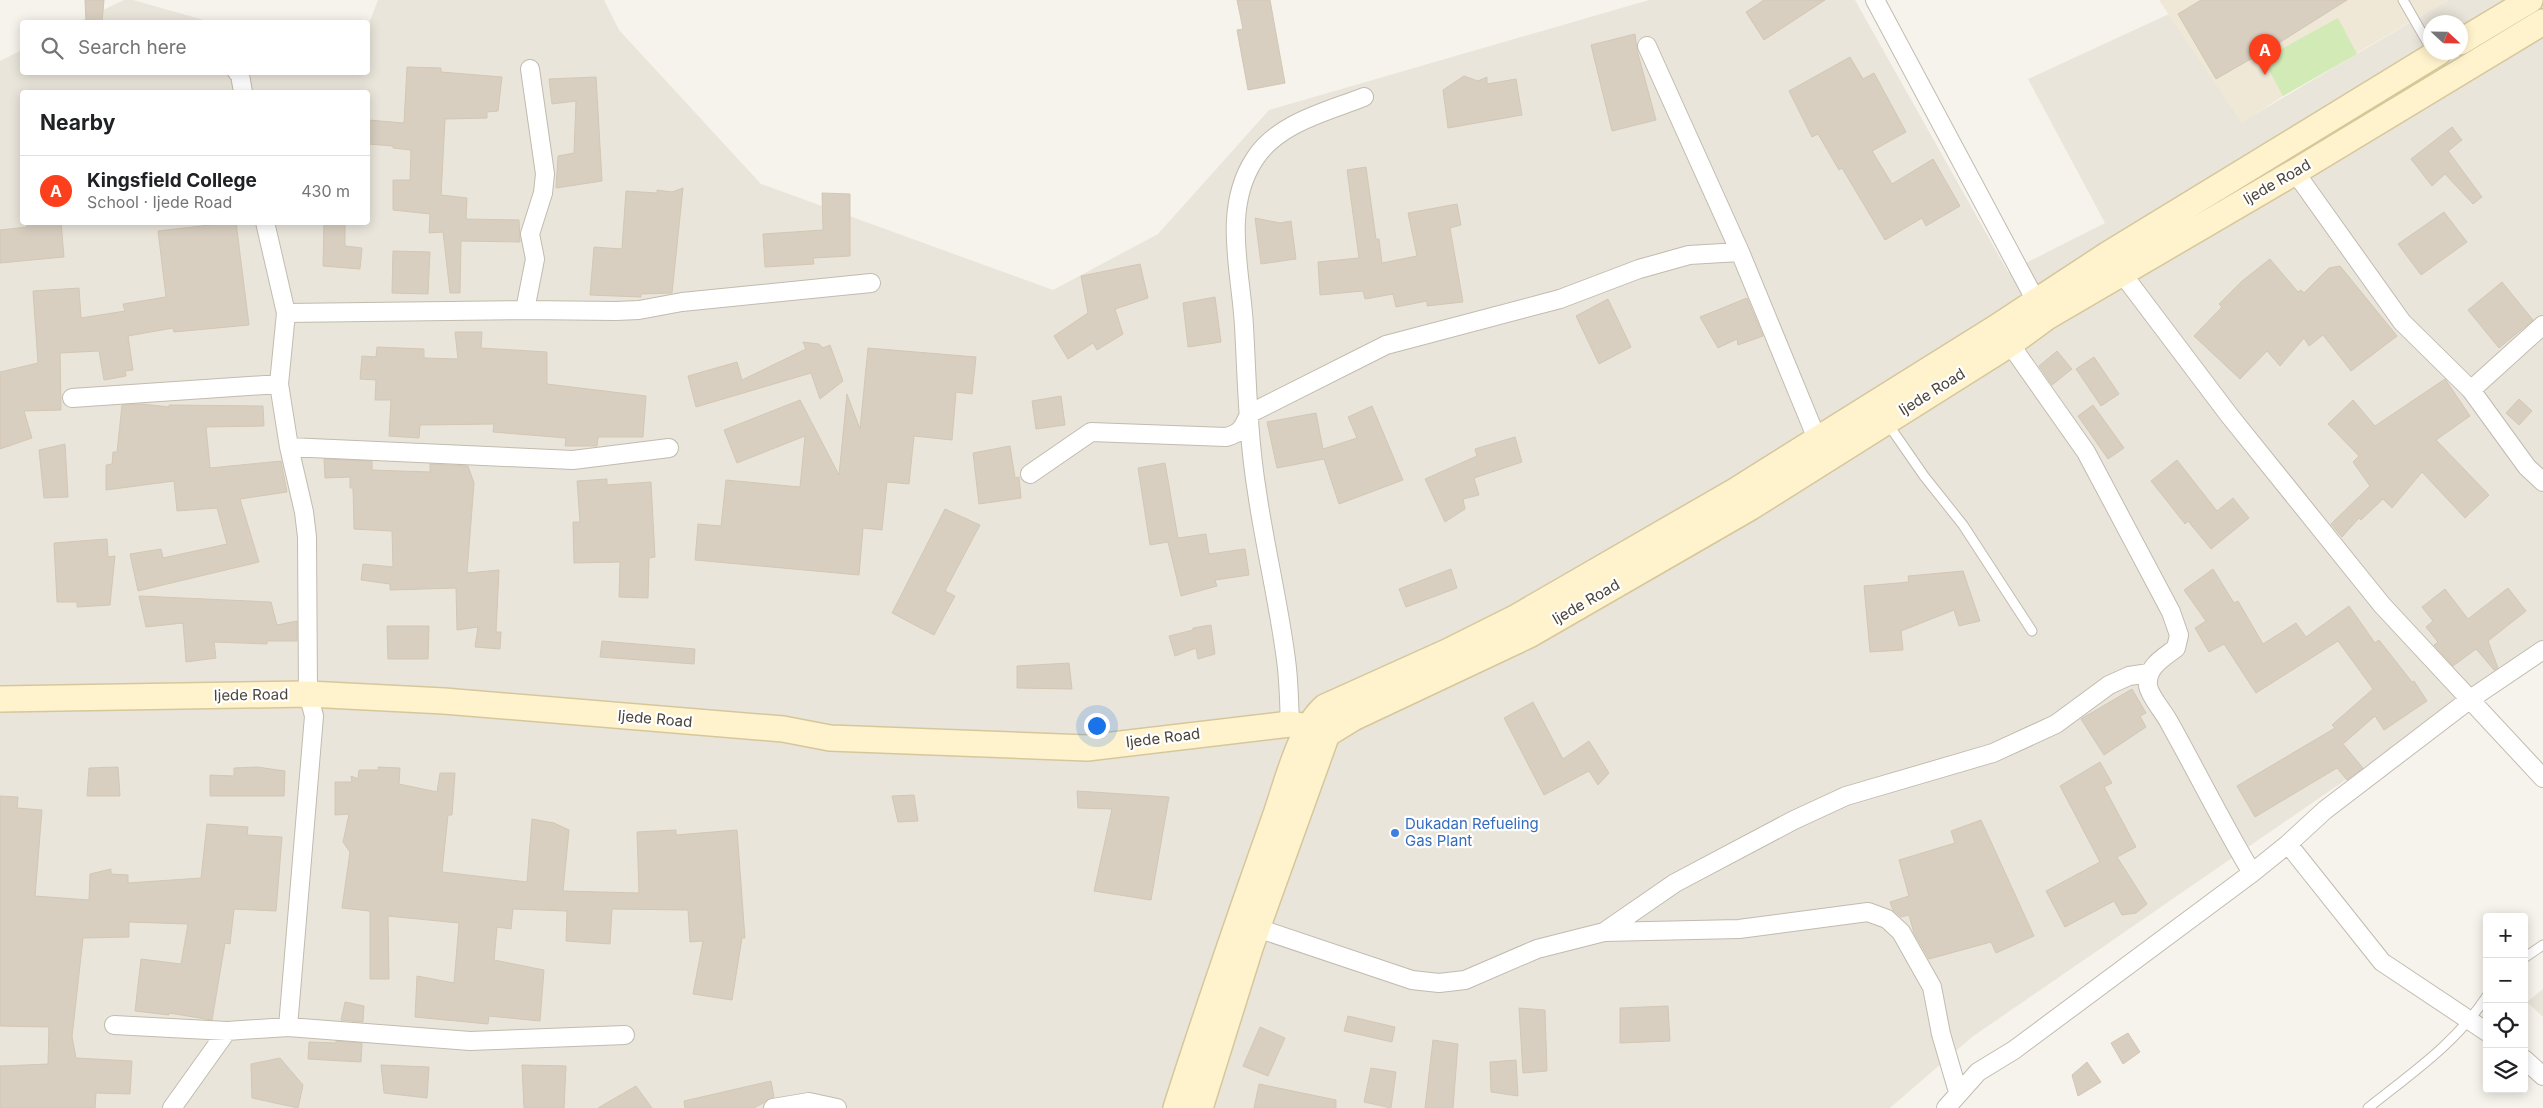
<!DOCTYPE html>
<meta charset="utf-8">
<style>
body{margin:0;font-family:Inter,sans-serif;background:#f6f6f6;color:#202124}
.controls{position:absolute;right:15px;bottom:15px;display:grid;overflow:hidden;border-radius:5px;box-shadow:0 2px 12px #0003}
.controls button{width:45px;height:45px;display:grid;place-items:center;padding:0;border:0;border-bottom:1px solid #e0e0e0;background:#fff;color:#202124;font:25px sans-serif}
.compass{position:absolute;left:2423px;top:15px;width:45px;height:45px;border-radius:50%;background:#fff;box-shadow:0 2px 12px #0003;rotate:112deg}
.you{position:absolute;left:1096px;top:725px;width:18px;height:18px;margin:-12px;border:4px solid #fff;border-radius:50%;background:#1a73e8;box-shadow:0 0 0 8px #1a73e833}
.badge{display:grid;place-items:center;width:32px;height:32px;border-radius:50%;background:#fc3f1d;color:#fff;font-size:16px;font-weight:700}
.pin{position:absolute;translate:-50% -41px;filter:drop-shadow(0 1px 2px #0008)}
.pin::after{content:'';position:absolute;top:26px;width:18px;height:15px;background:inherit;clip-path:polygon(0 0,100% 0,50% 100%)}
.list{margin:0;padding:0;list-style:none}
h2{display:flex;justify-content:space-between;align-items:center;height:65px;margin:0;padding:0 20px;font-size:21px}
h2 small{font-size:16px;font-weight:400;color:#757577}
.list li{display:grid;grid-template-columns:32px 1fr auto;gap:15px;align-items:center;box-sizing:border-box;height:70px;padding:0 20px;border-top:1px solid #e0e0e0}
.list b{display:block;font-size:19px;white-space:nowrap}
.list p{margin:0;font-size:16px;white-space:nowrap;color:#757577}
.list em{font-size:16px;font-style:normal;color:#757577}
.icon{flex:none;width:28px;height:28px;fill:none;stroke:currentColor;stroke-width:2;stroke-linecap:round;stroke-linejoin:round}
.map{position:relative;flex:none;width:2543px;height:1108px;overflow:hidden}
.search{position:absolute;background:#fff;box-shadow:0 2px 12px #0003;left:20px;top:20px;width:350px;height:55px;display:flex;align-items:center;gap:12px;box-sizing:border-box;padding:0 18px;border-radius:5px;color:#757577;font-size:19px}
.panel{position:absolute;background:#fff;box-shadow:0 2px 12px #0003;left:20px;top:90px;width:350px;height:135px;border-radius:5px}
.map>svg:first-child{display:block}
</style>
<div class="map">
<svg width="2543" height="1108" viewBox="0 0 2543 1108">
<rect width="100%" height="100%" fill="#f6f3ec"/>
<path fill="#eae5da" fill-rule="evenodd" d="M124,0H133L211,22H78Z
M378,0H604L619,30L761,184L1053,290L1158,234L1269,110L1649,0H1855L2008,272L2105,223L2028,79L2169,14L2242,122L2448,0H2543V644L1972,1037L1890,1108H0V61L22,50V72H368V26ZM2430,22H2460V52H2430ZM22,92H368V222H22Z
M2543,989V1017L2527,1002Z"/>
<path fill="#efe8d6" d="M2159,0H2448L2283,96L2242,123Z"/>
<path fill="#d2eab5" d="M2338,18L2357,54L2283,96L2263,59Z"/>
<path fill="#d8cfc1" stroke="#d3c7b4" d="M85,0H104L102,22H86Z
M1237,0H1270L1285,83L1248,90L1237,30L1243,29Z
M1764,0H1825L1764,40L1746,12Z
M2201,0H2347L2282,41L2216,79L2178,14Z
M1635,34L1637,50L1656,120L1612,131L1591,45Z
M1850,57L1863,79L1874,73L1906,132L1872,151L1892,184L1933,159L1960,206L1926,226L1922,218L1885,240L1842,168L1839,170L1818,134L1812,137L1789,91Z
M407,67L441,68V72L502,77L498,111L487,112V118L445,119L441,195L467,198L466,219L519,220L520,242L461,241L460,293H450L443,232L429,233L430,214L393,210V180H410L411,150L393,148V146L368,144V120L404,123Z
M1464,76L1478,81L1487,77V84L1516,79L1522,115L1448,128L1443,90Z
M596,77L602,181L556,188L558,156L574,153L576,101L552,104L549,79Z
M2452,127L2462,140L2448,151L2482,197L2473,204L2445,174L2432,186L2411,159Z
M1366,167L1376,239H1379L1382,263L1417,256L1408,213L1457,204L1461,225L1450,228L1463,302L1427,306V301L1396,307L1393,294L1365,299L1363,291L1320,295L1318,262L1359,258L1347,170Z
M683,188L672,293L641,294V297L590,295L594,247L622,249L626,191L657,193V190L672,192Z
M822,193L850,194V256L813,258L814,264L765,267L763,234L823,230Z
M2444,212L2467,242L2421,275L2398,244Z
M1255,218L1280,223L1291,221L1296,259L1261,264Z
M27,222H61L64,257L0,263V230L27,227Z
M236,222L249,325L174,332L173,328L128,336L133,370L125,371L126,376L104,380L99,351L60,353L61,410L24,411L32,438L0,449V372L38,363L33,291L79,288L81,318L125,311L123,304L166,297L158,231Z
M324,222H345V246L362,248L360,269L323,266Z
M393,251L430,252L428,294L392,293Z
M2270,259L2298,292L2301,290L2304,293L2329,268L2340,266L2397,336L2351,371L2323,335L2309,346L2304,338L2280,366L2267,351L2240,379L2194,336L2222,307L2219,304L2242,281Z
M1140,264L1148,298L1115,309L1123,334L1097,350L1093,343L1068,359L1054,336L1088,313L1081,276Z
M2502,282L2533,320L2499,348L2468,310Z
M1215,297L1221,342L1188,347L1183,303Z
M1747,298L1763,336L1738,345L1737,339L1718,348L1700,317Z
M1608,299L1631,347L1599,364L1576,316Z
M455,332H482L481,348L547,352V384L646,396L643,437H598L597,446H565L566,438L493,432L494,424L420,425L419,438L389,436L391,400H375L376,380L360,379L362,356L376,357L377,347L424,349V358L458,359Z
M803,342L819,344L823,348L830,345L843,381L820,399L811,373L696,407L688,376L737,362L742,380L806,349Z
M868,348L976,357L972,394L956,392L952,440L914,436L909,484L887,482L882,530L863,528L859,575L695,560L698,524L721,526L726,480L800,487L805,436L737,463L724,430L800,400L839,475L847,394L860,429Z
M2057,351L2072,369L2052,385L2039,366Z
M2094,357L2119,394L2101,406L2076,369Z
M2445,379L2470,416L2436,440L2489,495L2465,518L2422,472L2392,508L2383,499L2361,520L2359,518L2342,537L2331,524L2370,486L2353,462L2359,456L2328,424L2353,400L2375,426Z
M1061,396L1065,425L1036,429L1032,401Z
M2519,399L2532,411L2519,425L2506,413Z
M142,404L169,407V405L263,406L264,426L206,427L210,468L281,461L287,492L240,499L259,562L138,591L130,554L161,549L163,558L227,544L217,508L177,511L174,481L106,490V465L112,464L113,452H117L122,405Z
M2093,405L2124,448L2108,459L2078,416Z
M1372,406L1403,480L1339,504L1324,459L1277,468L1267,422L1316,413L1323,449L1357,438L1348,417Z
M1515,437L1522,462L1474,478L1479,495L1463,499L1465,509L1445,522L1425,479L1477,456L1475,449Z
M65,444L68,497L44,498L39,450Z
M1010,446L1015,478L1019,477L1021,498L979,504L973,453Z
M324,459L372,461V470L430,472V464L468,466L474,483L467,573L499,570L496,632H501L500,649L475,647L478,627L457,630L456,588L390,590V584L361,580L363,564L393,567L392,531L354,529L353,488H350V477L325,478Z
M2177,460L2217,511L2233,498L2249,518L2211,549L2188,521L2185,524L2151,481Z
M1165,463L1178,538L1206,534L1209,554L1245,549L1249,575L1215,580L1217,586L1181,596L1168,542L1150,545L1138,468Z
M607,479V485L651,482L655,557L649,558L648,598L619,597L620,562L574,563L573,522H580L577,481Z
M945,509L980,525L945,591L955,596L934,635L892,613Z
M107,539L108,557L115,556L110,605L77,607V602H57L54,543Z
M1451,569L1457,588L1406,607L1399,589Z
M2213,569L2234,603L2238,601L2263,644L2296,623L2306,637L2349,606L2375,643L2379,640L2412,682L2414,681L2427,701L2384,730L2375,716L2343,744L2363,768L2347,780L2337,768L2255,817L2237,786L2335,728L2332,725L2373,689L2338,641L2256,693L2224,644L2209,652L2195,628L2206,621L2184,590Z
M1963,571L1980,621L1959,626L1954,610L1901,631L1903,650L1870,652L1864,586L1909,582L1908,576Z
M2508,588L2526,611L2488,641L2498,668L2494,670L2476,649L2453,666L2434,645L2438,642L2426,627L2433,621L2422,607L2445,589L2468,619Z
M139,596L271,602L277,625L297,621V641H267V644L214,642L216,658L186,662L183,623L146,627Z
M1211,625L1215,654L1198,659L1196,648L1175,656L1169,636L1193,630V628Z
M387,626H429L428,659H388Z
M602,641L695,649L694,664L600,657Z
M1069,663L1072,689L1017,688V666Z
M2132,689L2146,713L2140,716L2146,727L2104,755L2081,719Z
M1533,702L1563,759L1589,741L1609,773L1598,785L1589,771L1544,795L1504,718Z
M2100,762L2112,783L2104,787L2136,847L2117,857L2147,904L2136,913L2122,915L2114,901L2065,927L2046,891L2100,862L2060,786Z
M118,767L120,796H87L89,768Z
M257,767L285,771L284,796H210V775L234,776V768Z
M378,767L400,768L399,784L437,792L440,773H455L452,815H448L442,872L527,882L532,819L554,823L569,830L563,891L639,893L637,832L676,830V835L737,830L745,938H742L732,1000L693,994L703,941L690,942L688,910L612,909L610,944L566,941L567,911L513,909L511,929L497,927L494,960L544,970L540,1021L489,1016L488,1024L415,1017L417,976L454,983L459,923L388,916L389,979H370V911L342,908L350,852L343,842L349,814L335,815V782H352L351,776L358,779L359,770H379Z
M1077,791L1169,797L1151,900L1094,891L1112,809L1078,808Z
M914,795L918,821L898,822L892,796Z
M0,796L18,797L17,808L42,810L35,896L89,900L90,874L111,869V874L128,875V883L201,878L207,824L248,827L247,835L282,837L276,911L234,909L230,944L225,943L212,1020L169,1013V1015L135,1011L141,959L181,964L188,924L129,922V937L83,938L72,1037L76,1058L132,1061L130,1094L96,1093L95,1108H0V1066L48,1064L49,1027L0,1026Z
M1981,820L2034,936L1996,953L1991,942L1929,959L1914,933L1909,915L1901,917L1893,910L1890,902L1909,896L1899,860L1955,843L1951,831Z
M345,1002L364,1006L363,1022L341,1020Z
M1668,1006L1670,1041L1620,1043V1008Z
M1519,1008L1545,1010L1547,1071L1523,1073Z
M1348,1016L1395,1027L1392,1042L1344,1031Z
M1260,1027L1285,1038L1268,1076L1243,1066Z
M2128,1033L2140,1052L2123,1064L2111,1043Z
M1433,1040L1458,1044L1453,1108H1425Z
M336,1041L362,1043L361,1062L308,1059L309,1042L336,1043Z
M280,1058L303,1085L298,1108L252,1098L251,1064Z
M1516,1060L1518,1096L1491,1092L1490,1062Z
M2087,1062L2101,1082L2078,1096L2072,1075Z
M381,1065L429,1067L427,1098L384,1093Z
M522,1065L566,1066L564,1108H524Z
M1371,1068L1396,1072L1391,1108L1364,1102Z
M771,1081L774,1097L754,1108H685L684,1101Z
M1259,1084L1336,1100V1108H1254Z
M636,1086L652,1108H598Z"/>
<g fill="none" stroke-linecap="round" stroke-linejoin="round">
<g stroke="#c2bbae" stroke-width="11">
<path id="lane" d="M2403,0L2430,47
M1888,424L1924,476L1963,525L2032,631
M2524,958L2543,945
M2368,1108C2413,1072 2455,1044 2487,996"/>
</g>
<g stroke="#c2bbae" stroke-width="20">
<path id="street" d="M1875,0L2036,301
M1647,46L1740,252L1817,439
M237,72L240,75L243,92
M2295,172L2402,322L2471,390L2527,467L2543,482
M265,222L286,313L279,384L289,447L304,512L307,537L308,694L314,716L288,1027
M2121,272L2229,415L2382,605L2543,778
M525,310L535,259L530,234L543,193L545,174L530,69
M286,313L525,310L616,311L639,310L682,302L871,283
M2010,344L2086,452L2171,612L2179,635L2176,648C2163,658 2146,667 2148,686C2150,697 2164,712 2169,722C2197,772 2222,823 2252,873
M2471,390L2543,325
M72,398L279,384
M289,447L573,460L669,448
M1030,474L1091,432L1226,437C1241,433 1243,428 1249,414L1386,345L1560,299L1639,269L1689,255L1740,252
M1290,724C1289,703 1289,681 1286,660C1279,604 1265,548 1257,492C1248,437 1247,381 1244,326C1241,271 1222,210 1254,160C1277,123 1326,112 1364,97
M2288,844L2382,962L2487,1032
M1257,928L1412,980L1439,983L1465,980L1537,949L1604,932L1739,929L1868,912L1887,919L1901,932L1932,987L1941,1034L1958,1092
M1604,932L1675,883L1794,820L1846,796L1993,753L2056,724L2109,685L2129,676L2149,673
M114,1025L227,1031L288,1027L470,1041L625,1035
M2524,1059L2543,1076
M172,1108L227,1031
M773,1108L809,1102L837,1108
M1946,1108L1978,1072L2014,1050L2252,873L2288,844L2325,810L2469,700L2543,650"/>
</g>
<g stroke="#d6c79b" stroke-width="28">
<path id="secondary" d="M2460,42L2530,0
M0,699L308,694L444,701L783,729L830,738L1087,748L1290,724L1309,727L1323,732
M1327,734L1353,718L1529,635L1751,507L2010,344L2047,317L2295,172L2543,22
M1176,1108C1207,1011 1240,916 1274,820C1286,787 1299,729 1325,707L1447,652L1515,618L1735,491L1997,327L2107,255L2439,52
M1200,1108L1250,948L1327,734"/>
</g>
<use href="#lane" stroke="#fff" stroke-width="9"/>
<use href="#street" stroke="#fff" stroke-width="18"/>
<use href="#secondary" stroke="#fff3cd" stroke-width="25"/>
</g>
<circle fill="#3f7fe0" stroke="#fff" stroke-width="2" cx="1395" cy="833" r="5"/>
<g text-anchor="middle" stroke-width="4.5" stroke-linejoin="round" paint-order="stroke">
<g font-size="15" fill="#4b4439" stroke="#fff">
<text transform="translate(2277 182) rotate(-30)" y="5">Ijede Road</text>
<text transform="translate(1932 392) rotate(-32)" y="5">Ijede Road</text>
<text transform="translate(1586 602) rotate(-30)" y="5">Ijede Road</text>
<text transform="translate(251 695) rotate(-1)" y="5">Ijede Road</text>
<text transform="translate(655 719) rotate(5)" y="5">Ijede Road</text>
<text transform="translate(1163 738) rotate(-7)" y="5">Ijede Road</text>
</g>
<g font-size="15" fill="#366cbe" stroke="#fff" text-anchor="start">
<text x="1405" y="829">Dukadan Refueling<tspan x="1405" dy="17">Gas Plant</tspan></text>
</g>
</g>
</svg>
<div class="controls">
<button>+</button>
<button>−</button>
<button><svg class="icon" aria-label="locate" viewBox="0 0 24 24"><circle cx="12" cy="12" r="6"/><path d="M12 2v4M12 18v4M2 12h4M18 12h4"/></svg></button>
<button><svg class="icon" aria-label="layers" viewBox="0 0 24 24"><path d="M12 4l9 5-9 5-9-5zM3 14l9 5 9-5"/></svg></button>
</div>
<svg class="compass" viewBox="-18 -18 36 36"><path d="M0-13l5 13h-10z" fill="#e53935"/><path d="M0 13l5-13h-10z" fill="#757577"/></svg>
<div class="you"></div>
<div class="pin badge" style="left:2265px;top:75px">A</div>
<div class="search"><svg class="icon" aria-label="search" viewBox="0 0 24 24"><circle cx="10" cy="10" r="6"/><path d="M15 15l6 6"/></svg>Search here</div>
<section class="panel">
<h2>Nearby<small></small></h2>
<ul class="list">
<li><span class="badge">A</span><div><b>Kingsfield College</b><p>School · Ijede Road</p></div><em>430 m</em></li>
</ul>
</section>
</div>
